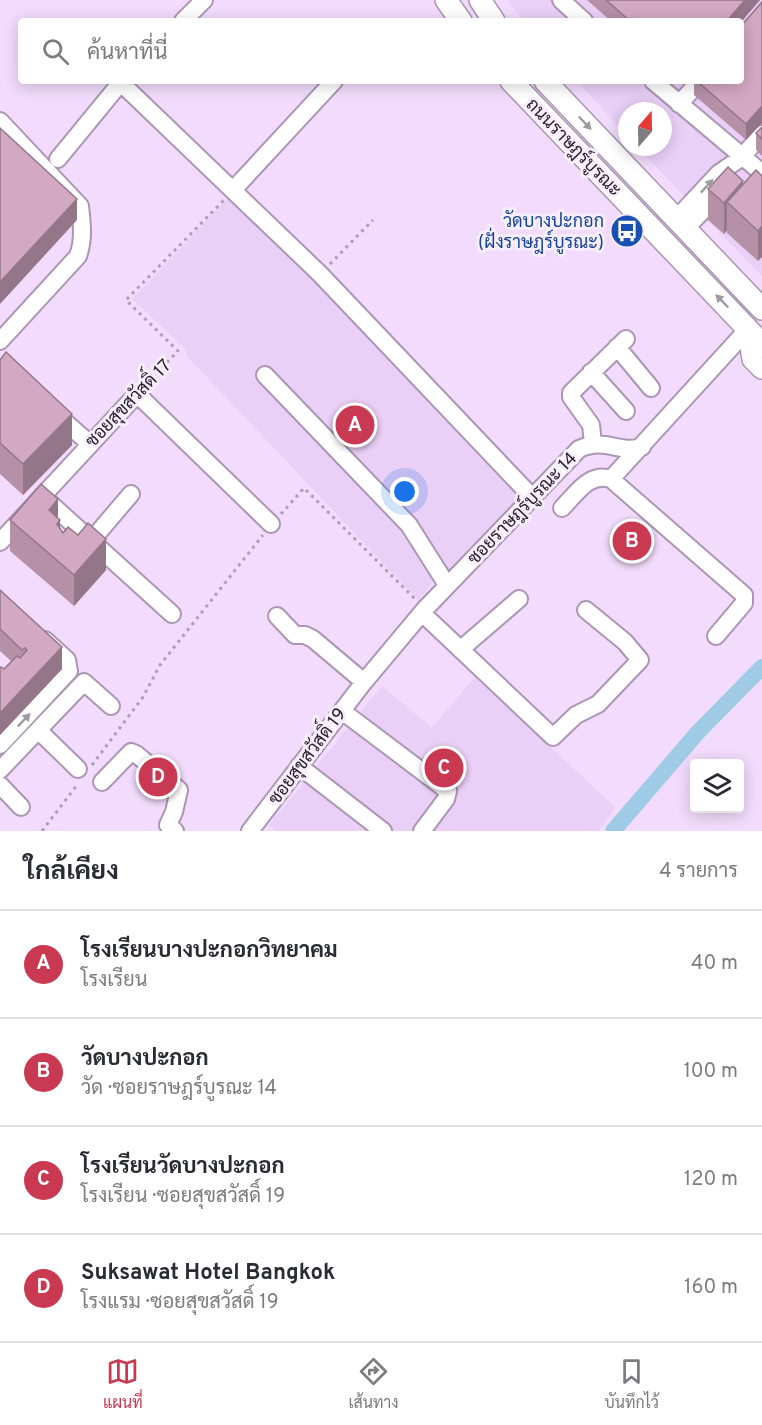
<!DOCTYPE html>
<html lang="th">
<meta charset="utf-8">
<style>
body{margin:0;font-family:Overpass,Sarabun,sans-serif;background:#f2f2f3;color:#2b2b33}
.controls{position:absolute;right:18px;bottom:18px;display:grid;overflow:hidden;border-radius:6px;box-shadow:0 3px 15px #0003}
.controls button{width:54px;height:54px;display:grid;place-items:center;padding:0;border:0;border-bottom:2px solid #e1e1e2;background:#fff;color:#2b2b33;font:30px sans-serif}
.compass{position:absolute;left:618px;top:102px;width:54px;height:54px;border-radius:50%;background:#fff;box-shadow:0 3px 15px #0003;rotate:20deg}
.you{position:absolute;left:405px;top:492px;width:21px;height:21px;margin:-15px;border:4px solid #fff;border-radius:50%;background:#1a73e8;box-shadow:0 0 0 9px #1a73e833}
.badge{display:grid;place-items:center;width:39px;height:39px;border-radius:50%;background:#c93952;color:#fff;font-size:20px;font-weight:700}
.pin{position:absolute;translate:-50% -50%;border:3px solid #fff;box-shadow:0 2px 6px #0006}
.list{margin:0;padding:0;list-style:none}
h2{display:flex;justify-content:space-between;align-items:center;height:78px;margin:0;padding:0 24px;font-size:26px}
h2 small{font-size:20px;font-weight:400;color:#7c7c81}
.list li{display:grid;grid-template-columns:39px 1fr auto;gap:18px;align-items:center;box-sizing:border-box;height:108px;padding:0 24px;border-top:2px solid #e1e1e2}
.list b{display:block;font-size:22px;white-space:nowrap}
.list p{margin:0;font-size:20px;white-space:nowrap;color:#7c7c81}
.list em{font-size:20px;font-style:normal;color:#7c7c81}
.icon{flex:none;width:33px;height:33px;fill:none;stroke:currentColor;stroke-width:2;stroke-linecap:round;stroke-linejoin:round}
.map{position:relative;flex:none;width:762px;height:831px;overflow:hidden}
.search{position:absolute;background:#fff;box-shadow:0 3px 15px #0003;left:18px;right:18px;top:18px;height:66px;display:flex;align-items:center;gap:15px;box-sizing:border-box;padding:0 21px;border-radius:6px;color:#7c7c81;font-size:22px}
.sheet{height:510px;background:#fff}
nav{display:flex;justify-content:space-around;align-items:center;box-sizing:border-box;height:84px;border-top:2px solid #e1e1e2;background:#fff;font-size:16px;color:#7c7c81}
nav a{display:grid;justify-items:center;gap:3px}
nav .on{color:#c93952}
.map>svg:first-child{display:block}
</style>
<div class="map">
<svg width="762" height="831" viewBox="0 0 762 831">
<rect width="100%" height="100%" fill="#f2dbfc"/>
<path fill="#eacff6" d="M508,0H762V276L637,147H663V111H627V136L577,81H741V21H524Z
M231,195L525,496L452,571L435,578L419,601L185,354L187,350L132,299Z
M475,677L615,807L599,831H276L269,825L382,686L432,728Z"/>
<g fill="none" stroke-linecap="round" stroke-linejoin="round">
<path stroke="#a0cbe7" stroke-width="16" d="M613,831L699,731L762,667"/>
<g stroke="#ab96b4" stroke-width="20">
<path id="minor" d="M561,0L584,21
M183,21L204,0
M653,81L762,173
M120,82L320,274L532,497
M679,104L700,81
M0,121L80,206C82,223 84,240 78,256L0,341
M58,159L122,81
M233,190L334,81
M677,218L719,173L741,158L762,134
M686,228L723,190
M617,347L651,388
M591,372L626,411
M265,375L409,525L447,585
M56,414L89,443
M593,443L591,425L571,397V393L626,339
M42,496L172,614
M562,508C577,493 589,472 611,479
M91,541L131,494
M0,542L137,394L271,524
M422,613L553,737L576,715L598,704L640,660L625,642L586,610
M277,616L295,635H305L313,639L364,682
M716,636L744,603V595L611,479L748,329
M461,649L519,599
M342,711L448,791L446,799L422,831
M38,730L78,769
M0,745L69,671L67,660L45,640
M299,766L383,831
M0,770L84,682L111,706
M102,782L131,752L136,754L179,790L174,812L168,825L175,831
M0,785L21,807
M250,831L364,682L425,609L579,449C606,437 618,454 642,447"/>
</g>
<g stroke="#ab96b4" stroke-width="24">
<path id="major" d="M446,0L461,21
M480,0L494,21
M511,81L762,344
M545,81L762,309
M748,329L753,359L762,368"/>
</g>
<path stroke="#af9cb6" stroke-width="3" stroke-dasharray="3 4.5" stroke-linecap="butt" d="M330,264L373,220
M146,384L178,351L126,300L224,200
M281,514L304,488L415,599
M92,765L143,697L160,665L263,535
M42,831L77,785"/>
<use href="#minor" stroke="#fff" stroke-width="16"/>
<use href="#major" stroke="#fff" stroke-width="21"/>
</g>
<path fill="#b590a7" d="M587,0H760L741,22L611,21Z
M762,2V123L746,140L694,95V81H741Z
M762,127V156L756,150V133Z
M762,176L758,261L727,233V230L724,234L708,220V189L743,184Z
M0,360L72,445L23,495L0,474Z
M58,519L60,528L63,533L106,570L74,606L10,551V520Z
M0,590L62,669L0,735L4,669L11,661L0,651Z"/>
<path fill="#937688" d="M745,0H760L741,22L727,21Z
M762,106V123L746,140V124Z
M743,181V212L727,202V230L724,234V203Z
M77,199V220L0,304V282Z
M762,226V257L758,261V231Z
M72,414V445L23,495V464Z
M58,499V522L60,520V551L49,510Z
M106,539V570L74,606V575Z
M62,647V669L0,735V713Z"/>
<path fill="#d2a8c2" stroke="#937688" stroke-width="1.5" d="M606,0H745L727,21H630Z
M762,2V106L746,124L697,81H741V26Z
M762,127V139L756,133Z
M0,128L77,199L0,282Z
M728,167L743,181L724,203L708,189Z
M756,170L762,176V226L758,231L727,202Z
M6,352L72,414L23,464L0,443V360Z
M41,484L58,499L49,510L60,520L57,524L63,533L68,527L78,535L88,523L106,539L74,575L10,520Z
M0,590L62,647L0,713V668L1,667L4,669L17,656L20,658L27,650L25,648L22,650L0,629Z"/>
<defs><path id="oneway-solid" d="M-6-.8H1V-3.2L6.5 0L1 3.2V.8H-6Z" transform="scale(1.5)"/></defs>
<g fill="#9e9a9f">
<use href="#oneway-solid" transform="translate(585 123) rotate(46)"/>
<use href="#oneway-solid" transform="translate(707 186) rotate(-47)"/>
<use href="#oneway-solid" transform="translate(722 301) rotate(-134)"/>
<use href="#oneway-solid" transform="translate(24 720) rotate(-46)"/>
</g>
<defs>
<g id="bus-disc" transform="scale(1.725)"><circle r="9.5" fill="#1a4fb4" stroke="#f7eefb"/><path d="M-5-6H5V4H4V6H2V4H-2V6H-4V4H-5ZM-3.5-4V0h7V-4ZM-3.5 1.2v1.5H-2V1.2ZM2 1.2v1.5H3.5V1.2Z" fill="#fff"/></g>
</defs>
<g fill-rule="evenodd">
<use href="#bus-disc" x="627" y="231"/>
</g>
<g text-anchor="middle" stroke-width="6" stroke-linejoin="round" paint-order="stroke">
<g font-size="18" fill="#271e2a" stroke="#f7eefb">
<text transform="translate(574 147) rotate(46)" y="6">ถนนราษฎร์บูรณะ</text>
<text transform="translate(128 403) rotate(-46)" y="6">ซอยสุขสวัสดิ์ 17</text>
<text transform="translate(522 508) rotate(-46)" y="6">ซอยราษฎร์บูรณะ 14</text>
<text transform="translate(307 756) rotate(-53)" y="6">ซอยสุขสวัสดิ์ 19</text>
</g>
<g font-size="18" fill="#164399" stroke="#f7eefb" text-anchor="end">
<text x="604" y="227">วัดบางปะกอก<tspan x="604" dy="21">(ฝั่งราษฎร์บูรณะ)</tspan></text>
</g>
</g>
</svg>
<div class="controls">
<button><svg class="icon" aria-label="layers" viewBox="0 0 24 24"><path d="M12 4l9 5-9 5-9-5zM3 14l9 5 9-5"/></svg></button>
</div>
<svg class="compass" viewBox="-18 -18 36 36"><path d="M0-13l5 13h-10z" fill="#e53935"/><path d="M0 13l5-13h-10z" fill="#7c7c81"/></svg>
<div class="you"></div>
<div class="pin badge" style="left:355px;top:425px">A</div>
<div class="pin badge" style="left:632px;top:541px">B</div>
<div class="pin badge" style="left:444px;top:768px">C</div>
<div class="pin badge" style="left:158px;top:777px">D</div>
<div class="search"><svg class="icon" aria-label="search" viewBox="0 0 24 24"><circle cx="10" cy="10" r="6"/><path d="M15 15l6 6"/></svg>ค้นหาที่นี่</div>
</div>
<section class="sheet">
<h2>ใกล้เคียง<small>4 รายการ</small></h2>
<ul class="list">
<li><span class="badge">A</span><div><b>โรงเรียนบางปะกอกวิทยาคม</b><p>โรงเรียน</p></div><em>40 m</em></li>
<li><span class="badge">B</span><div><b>วัดบางปะกอก</b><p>วัด · ซอยราษฎร์บูรณะ 14</p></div><em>100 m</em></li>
<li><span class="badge">C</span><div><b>โรงเรียนวัดบางปะกอก</b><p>โรงเรียน · ซอยสุขสวัสดิ์ 19</p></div><em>120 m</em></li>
<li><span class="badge">D</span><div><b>Suksawat Hotel Bangkok</b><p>โรงแรม · ซอยสุขสวัสดิ์ 19</p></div><em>160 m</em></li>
</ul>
</section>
<nav>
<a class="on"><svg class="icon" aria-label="map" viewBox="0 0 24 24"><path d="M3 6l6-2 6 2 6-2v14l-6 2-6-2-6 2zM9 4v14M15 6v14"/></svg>แผนที่</a>
<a><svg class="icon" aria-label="directions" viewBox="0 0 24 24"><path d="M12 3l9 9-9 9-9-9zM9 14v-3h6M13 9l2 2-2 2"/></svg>เส้นทาง</a>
<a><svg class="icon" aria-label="saved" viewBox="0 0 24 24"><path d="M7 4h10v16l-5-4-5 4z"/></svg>บันทึกไว้</a>
</nav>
